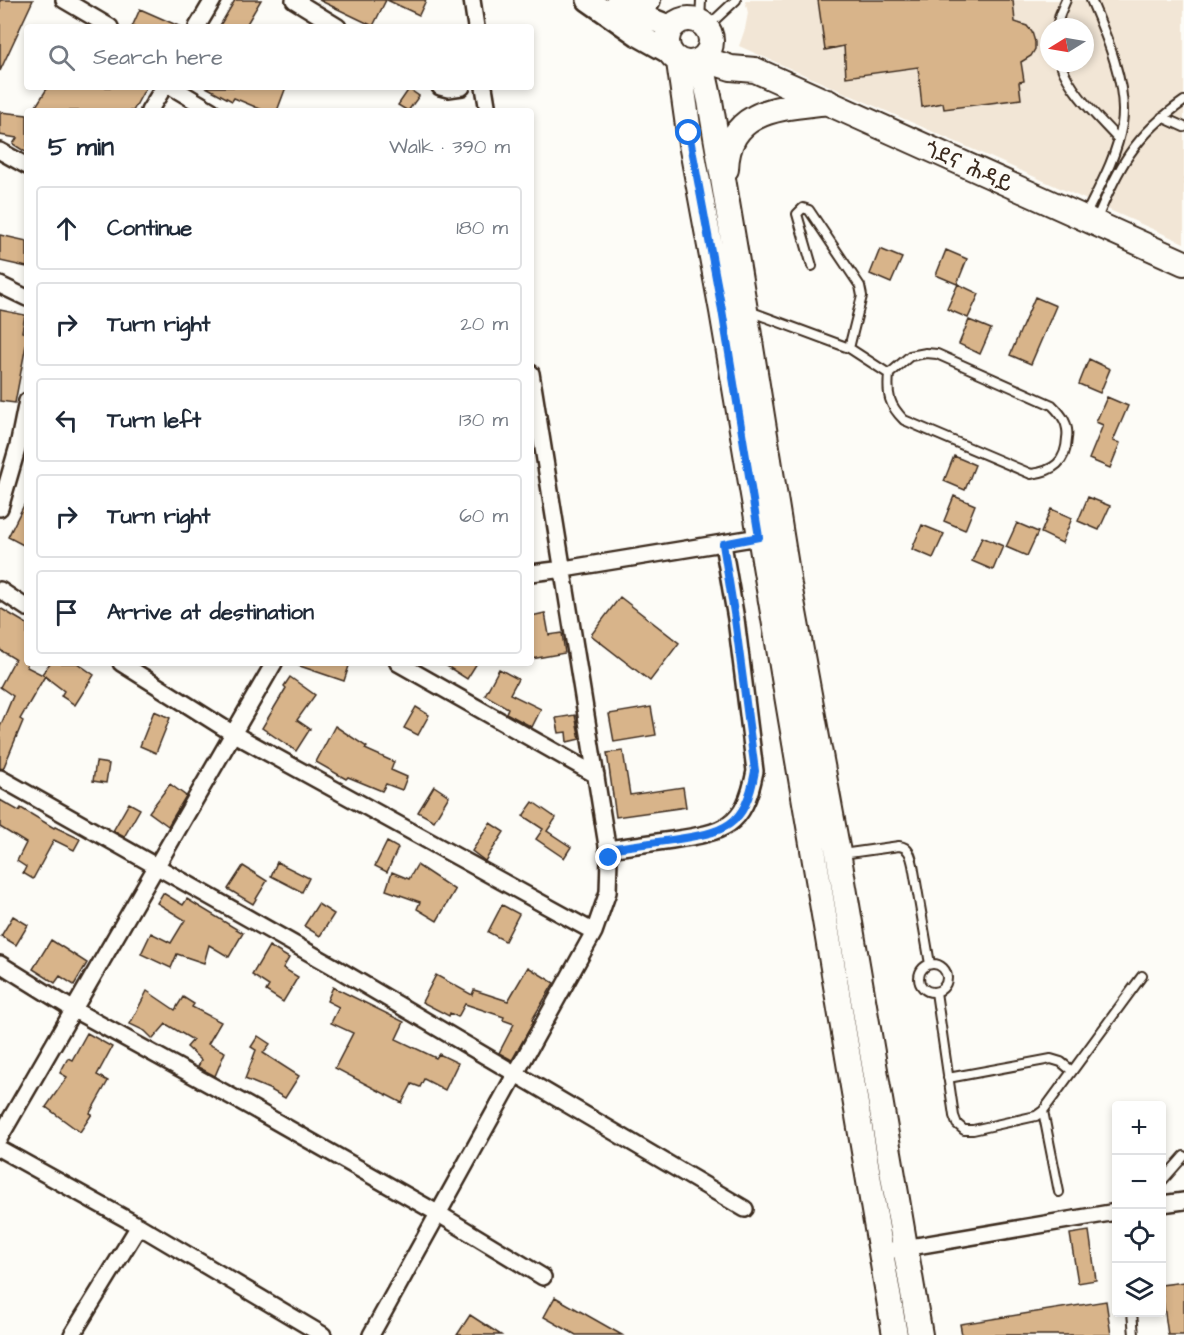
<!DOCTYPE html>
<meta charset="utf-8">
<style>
body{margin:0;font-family:"Architects Daughter","Noto Sans Ethiopic",sans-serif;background:#f6f6f7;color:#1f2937}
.controls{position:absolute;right:18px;bottom:18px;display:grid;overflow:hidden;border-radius:6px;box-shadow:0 3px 9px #0003}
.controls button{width:54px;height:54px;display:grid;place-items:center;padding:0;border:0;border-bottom:2px solid #e0e1e3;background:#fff;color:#1f2937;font:30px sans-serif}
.compass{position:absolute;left:1040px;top:18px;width:54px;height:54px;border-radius:50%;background:#fff;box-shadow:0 3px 9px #0003;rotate:259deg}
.stop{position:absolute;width:18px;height:18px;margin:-14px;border:4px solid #1a73e8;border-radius:50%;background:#fff}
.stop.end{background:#1a73e8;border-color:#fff;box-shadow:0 2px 6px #0008}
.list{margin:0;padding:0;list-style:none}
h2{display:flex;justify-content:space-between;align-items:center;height:78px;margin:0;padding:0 24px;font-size:26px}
h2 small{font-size:20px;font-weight:400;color:#747a83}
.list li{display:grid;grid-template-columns:39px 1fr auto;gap:18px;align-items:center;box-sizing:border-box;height:84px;margin:0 12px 12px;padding:0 12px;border:2px solid #e0e1e3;border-radius:6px}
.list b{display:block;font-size:22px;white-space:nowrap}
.list em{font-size:20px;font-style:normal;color:#747a83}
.icon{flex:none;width:33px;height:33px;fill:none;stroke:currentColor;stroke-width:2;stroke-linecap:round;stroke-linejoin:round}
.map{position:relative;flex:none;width:1184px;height:1335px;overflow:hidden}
.search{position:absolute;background:#fff;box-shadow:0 3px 9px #0003;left:24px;top:24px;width:510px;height:66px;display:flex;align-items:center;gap:15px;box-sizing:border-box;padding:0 21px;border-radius:6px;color:#747a83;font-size:22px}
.panel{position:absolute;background:#fff;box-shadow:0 3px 9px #0003;left:24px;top:108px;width:510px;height:558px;border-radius:6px}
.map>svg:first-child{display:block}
</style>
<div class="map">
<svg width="1184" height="1335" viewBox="0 0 1184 1335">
<rect width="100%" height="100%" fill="#fdfcf7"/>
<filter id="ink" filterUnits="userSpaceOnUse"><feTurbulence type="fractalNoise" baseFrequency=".0167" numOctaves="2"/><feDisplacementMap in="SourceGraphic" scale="12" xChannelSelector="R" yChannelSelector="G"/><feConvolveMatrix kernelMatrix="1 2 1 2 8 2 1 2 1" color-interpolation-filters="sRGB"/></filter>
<g filter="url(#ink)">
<path fill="#f2e6d6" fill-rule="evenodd" d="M745,0H1184V243L739,46L745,29L748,13ZM1049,27H1085V63H1049Z"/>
<path fill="#d8b48a" stroke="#3b2a1e" stroke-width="1.5" d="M0,0H33L0,71Z
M235,0H261L245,27H219Z
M319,0H386L373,26Z
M387,0H426L419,15Z
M818,0H1013L1015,22L1027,26L1032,32L1035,42V49L1031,56L1021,62L1024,81L1019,82L1021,99L944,109L943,103L922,107L918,67L846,77L844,46L825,50Z
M140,9L181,27H132Z
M48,87H146L133,111H33Z
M206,87H286L277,111H265L234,98L232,101Z
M409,89L419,96L408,111L398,105Z
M0,112L27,115V153L13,144L17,138L0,135Z
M0,235L27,241V267L0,261Z
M880,249L902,258L891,283L870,274Z
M946,250L967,259L957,284L936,275Z
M958,284L979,294L968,318L947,309Z
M1035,297L1056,306L1031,364L1010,355Z
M0,310L25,315L22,332L27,333V340L15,403L0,401Z
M969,320L991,329L980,354L959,344Z
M1089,359L1110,369L1100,393L1079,384Z
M1107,397L1128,406L1113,441L1120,443L1110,468L1089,459L1103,425L1096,422Z
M954,456L975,465L965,490L944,481Z
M954,496L975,505L965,530L944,521Z
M1088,497L1110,506L1099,530L1078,521Z
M27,499V547L8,537Z
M1051,509L1072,518L1062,543L1041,533Z
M1017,523L1038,532L1027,556L1006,547Z
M922,525L944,534L933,558L912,549Z
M982,537L1003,546L993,570L972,561Z
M620,597L679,643L650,681L591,635Z
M0,608L27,624V667L45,676L20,719L23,721L3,769L0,768V727L13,696L0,687L15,659L0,650Z
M545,613L549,635L562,633L565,653L531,659V616Z
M50,663H77L94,675L75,705L61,696L64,691L42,674Z
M298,663H350L344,681L297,665Z
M442,663H477L467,679Z
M499,669L518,679L510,694L541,709L532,727L506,713L508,708L485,695Z
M290,677L315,695L297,720L310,729L296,751L262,728L286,688L284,686Z
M416,707L429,715L418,735L404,728Z
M651,707L656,735L614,742L609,714Z
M154,711L170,718L156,753L140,746Z
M575,715L580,739L567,742L566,732L559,733L556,718Z
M335,726L367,747L365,749L394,762L391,770L407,777L402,790L386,784L382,791L348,777L346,779L316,762Z
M623,751L630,795L683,787L686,807L616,817L607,753Z
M96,762L109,764L106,783L93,781Z
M170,784L186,796L168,826L149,812Z
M434,786L449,796L434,821L418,812Z
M0,800L19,811L21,808L54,828L55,827L80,839L74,850L54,840L33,879L23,873L26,867L17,861L26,843L0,827Z
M533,802L556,818L547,831L571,847L564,858L536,839L543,829L523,816Z
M129,803L140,809L124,837L113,831Z
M490,823L504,832L485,861L472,851Z
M387,842L398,848L387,872L375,866Z
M277,862L309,878L302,892L271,876Z
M417,865L455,890L437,921L417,909L420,902L386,890L392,872L409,879Z
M243,866L267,881L253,904L228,889Z
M163,893L183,905L187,899L243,933L229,957L209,945L204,963L177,954L171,968L141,954L151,933L171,943L185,920L157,903Z
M318,904L334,914L320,936L304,926Z
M502,905L519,914L505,941L488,932Z
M13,916L28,925L16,945L1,936Z
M51,940L87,963L74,985L60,976L55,983L33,969Z
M269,946L289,958L283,968L298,977L283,1002L266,991L269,986L252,975Z
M528,967L554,983L532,1020L534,1021L512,1060L499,1053L514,1024L503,1020L504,1017L465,1004L458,1017L450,1013L449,1016L422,1002L436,975L472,995L474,990L508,1001Z
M333,987L404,1022L396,1039L436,1058L439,1054L458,1063L445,1090L424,1079L420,1087L412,1084L402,1103L335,1068L353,1033L331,1023L339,1007L327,1001Z
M147,991L175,1010L183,997L194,1004L192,1007L221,1022L208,1044L225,1052L215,1076L198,1067L201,1060L187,1047L193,1040L166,1024L153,1039L145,1031L130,1024Z
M87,1033L112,1047L97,1075L108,1081L90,1113L92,1114L80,1132L46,1107L67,1077L60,1073L68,1058L72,1060Z
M258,1036L270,1044L263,1053L299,1076L285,1098L269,1089L245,1079L256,1050L251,1047Z
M1089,1231L1096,1280L1078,1283L1070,1234Z
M1184,1282V1335H1168L1161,1285Z
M555,1297L622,1335H576L544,1317Z
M1106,1301L1111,1335H962L960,1324Z
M470,1315L501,1335H457Z"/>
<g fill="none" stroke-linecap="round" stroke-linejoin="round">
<g stroke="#3b2a1e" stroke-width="12">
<path id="service" d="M700,22L701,0
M707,27L736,0
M1057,27L1060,14L1066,0
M1060,63C1071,93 1097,116 1118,139
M1162,117L1184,127
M1086,214C1100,186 1117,156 1122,124C1128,86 1106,35 1091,0
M1096,221C1118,167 1135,135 1184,101
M812,266L797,214L803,208L809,210L860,286L862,296L849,348
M749,311L849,348L889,374
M926,353L937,354L1052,405C1056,409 1061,414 1064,420C1067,425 1068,433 1067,438C1066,462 1054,471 1031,474L904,420C889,405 887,395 889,374L910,356Z
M842,854L899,846C909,847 911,856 913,865L930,964
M919 978a14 14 0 1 1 28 0a14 14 0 1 1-28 0Z
M936,992L954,1116L957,1124L964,1130H973L1036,1116L1043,1111L1142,976
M948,1078L1051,1059L1061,1062L1072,1071
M1043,1111L1059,1192
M1162,1181L1184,1156
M1132,1312L1134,1335"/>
</g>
<g stroke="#3b2a1e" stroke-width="20">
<path id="minor" d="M64,0L110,27
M294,0L338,27
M472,0L476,27
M197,27L213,0
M172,87L212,111
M440,87L448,89L462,87
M484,87L488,111
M149,111L164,87
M0,151L27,166
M0,285L27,298
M0,508L18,446L27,401
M531,573L564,569L759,537
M0,590L27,608
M121,663L232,733L594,932
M398,663L596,775
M0,778L331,965L745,1209
M608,849C629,846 651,843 672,840C725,832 744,828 755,771L736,619L723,544
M0,964L74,1010L247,1105L439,1214L543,1277
M0,1137L274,663
M0,1149L139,1226L323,1335
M1162,1204L1184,1201
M881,1252L1116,1212
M72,1335L139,1226
M371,1335L594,932L608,892L609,858L531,373"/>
</g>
<g stroke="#3b2a1e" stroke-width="26">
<path id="secondary" d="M588,0L638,35L670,53
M615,5L671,27"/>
</g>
<g stroke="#3b2a1e" stroke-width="28">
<path id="primary" d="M620,6L634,5L648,0
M667 41a22 22 0 1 1 44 0a22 22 0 1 1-44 0Z
M703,59L731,68L755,70L1184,263
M701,60L710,101L745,310L789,585L839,858L920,1335
M679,62L689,133L722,311L895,1335
M726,169C728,108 781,108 828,102"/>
</g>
<use href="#service" stroke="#fdfcf7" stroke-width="8"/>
<use href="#minor" stroke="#fdfcf7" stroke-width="15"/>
<use href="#secondary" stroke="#fdfcf7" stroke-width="21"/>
<use href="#primary" stroke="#fdfcf7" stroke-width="24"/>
</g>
</g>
<g fill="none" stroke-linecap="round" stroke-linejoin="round" filter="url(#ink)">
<path stroke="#1a73e8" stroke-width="8" d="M609,858L608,849C629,846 651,843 672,840C725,832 745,828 755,771L735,619L723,544L759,537L722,310L689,133"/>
</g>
<g text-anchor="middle" stroke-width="4.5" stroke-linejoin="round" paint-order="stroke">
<g font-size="22" fill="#3b2a1e" stroke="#fdfcf7">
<text transform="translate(969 166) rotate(24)" y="8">ጎደና ሕዳይ</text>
</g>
</g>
</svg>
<div class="controls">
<button>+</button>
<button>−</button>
<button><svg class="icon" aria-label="locate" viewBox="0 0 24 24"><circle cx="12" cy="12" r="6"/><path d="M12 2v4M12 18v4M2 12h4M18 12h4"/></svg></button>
<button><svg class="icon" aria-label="layers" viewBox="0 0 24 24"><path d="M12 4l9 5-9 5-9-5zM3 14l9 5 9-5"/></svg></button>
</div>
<svg class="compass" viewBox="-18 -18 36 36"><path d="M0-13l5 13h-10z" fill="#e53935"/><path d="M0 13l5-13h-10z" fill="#747a83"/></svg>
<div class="stop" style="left:689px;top:133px"></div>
<div class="stop end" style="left:609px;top:858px"></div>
<div class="search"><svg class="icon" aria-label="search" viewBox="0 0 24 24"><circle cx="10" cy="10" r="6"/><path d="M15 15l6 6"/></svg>Search here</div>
<section class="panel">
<h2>5 min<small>Walk · 390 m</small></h2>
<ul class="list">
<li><svg class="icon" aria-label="ahead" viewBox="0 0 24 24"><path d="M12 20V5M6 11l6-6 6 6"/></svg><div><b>Continue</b></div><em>180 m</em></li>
<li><svg class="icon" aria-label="right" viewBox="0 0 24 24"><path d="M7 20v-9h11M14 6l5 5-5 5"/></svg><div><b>Turn right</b></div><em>20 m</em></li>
<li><svg class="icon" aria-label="left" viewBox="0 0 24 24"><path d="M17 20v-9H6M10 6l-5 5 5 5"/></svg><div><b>Turn left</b></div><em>130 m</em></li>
<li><svg class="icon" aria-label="right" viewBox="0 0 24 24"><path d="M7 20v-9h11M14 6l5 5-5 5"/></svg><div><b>Turn right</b></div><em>60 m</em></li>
<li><svg class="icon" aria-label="arrive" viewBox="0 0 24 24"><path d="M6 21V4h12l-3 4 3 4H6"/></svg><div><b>Arrive at destination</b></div></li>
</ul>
</section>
</div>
